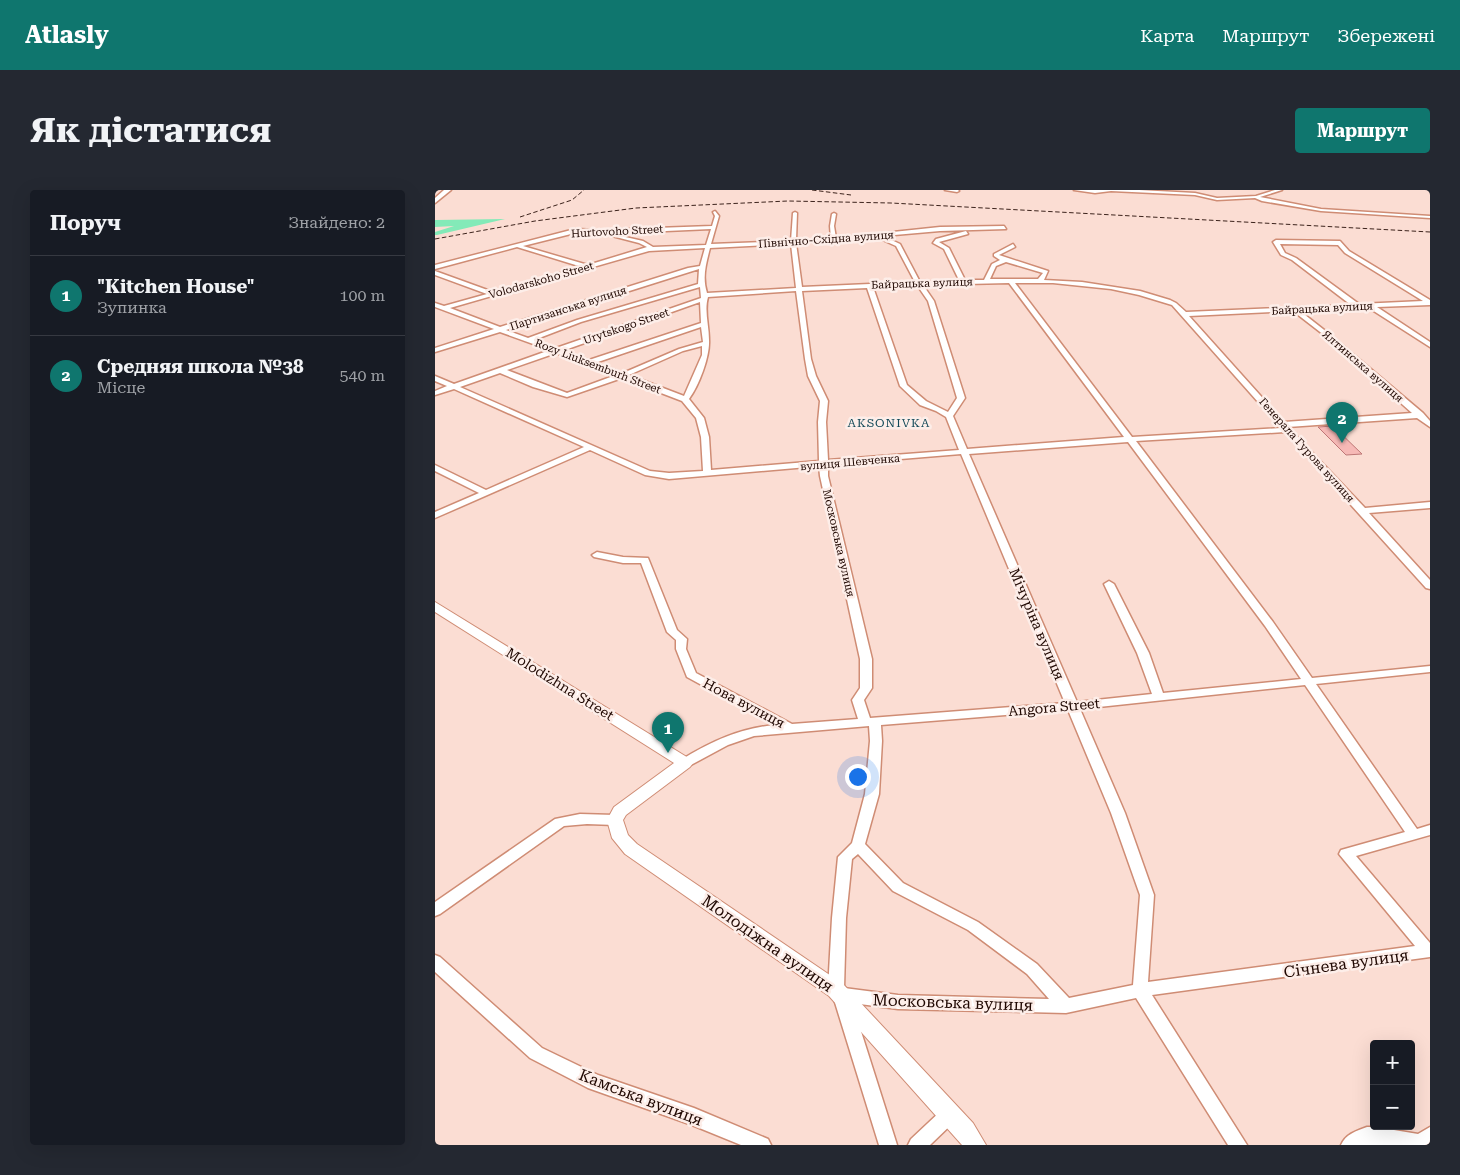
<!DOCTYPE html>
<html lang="uk">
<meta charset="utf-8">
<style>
body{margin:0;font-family:"Roboto Serif",serif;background:#242831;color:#f1f3f6}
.controls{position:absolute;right:15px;bottom:15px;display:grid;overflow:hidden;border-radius:5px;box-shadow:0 5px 20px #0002}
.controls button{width:45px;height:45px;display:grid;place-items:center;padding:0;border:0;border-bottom:1px solid #363941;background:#171b24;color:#f1f3f6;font:25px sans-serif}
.you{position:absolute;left:422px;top:586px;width:18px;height:18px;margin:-12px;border:4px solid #fff;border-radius:50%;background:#1a73e8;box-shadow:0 0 0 8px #1a73e833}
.badge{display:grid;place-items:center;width:32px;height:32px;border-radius:50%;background:#0f766e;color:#fff;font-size:16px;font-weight:700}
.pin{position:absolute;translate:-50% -41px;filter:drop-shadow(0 1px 2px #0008)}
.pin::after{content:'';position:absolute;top:26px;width:18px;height:15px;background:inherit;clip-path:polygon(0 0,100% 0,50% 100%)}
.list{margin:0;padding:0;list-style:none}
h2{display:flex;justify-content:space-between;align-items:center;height:65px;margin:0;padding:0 20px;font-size:21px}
h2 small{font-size:16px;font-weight:400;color:#9ea1a6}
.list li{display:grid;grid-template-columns:32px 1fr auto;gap:15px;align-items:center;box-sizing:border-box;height:80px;padding:0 20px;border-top:1px solid #363941}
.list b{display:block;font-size:19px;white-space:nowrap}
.list p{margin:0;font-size:16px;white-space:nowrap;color:#9ea1a6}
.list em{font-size:16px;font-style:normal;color:#9ea1a6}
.map{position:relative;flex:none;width:995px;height:955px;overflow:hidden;border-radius:5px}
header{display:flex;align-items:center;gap:30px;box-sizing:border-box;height:70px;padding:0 25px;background:#0f766e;color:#fff}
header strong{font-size:24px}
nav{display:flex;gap:28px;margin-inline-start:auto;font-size:18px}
.intro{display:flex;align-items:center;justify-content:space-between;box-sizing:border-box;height:120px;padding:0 30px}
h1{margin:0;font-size:35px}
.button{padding:12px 22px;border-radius:5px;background:#0f766e;color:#fff;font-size:18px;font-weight:700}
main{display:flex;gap:30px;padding:0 30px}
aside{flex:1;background:#171b24;border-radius:5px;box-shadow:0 5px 20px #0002}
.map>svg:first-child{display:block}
</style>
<header>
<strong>Atlasly</strong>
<nav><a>Карта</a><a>Маршрут</a><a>Збережені</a></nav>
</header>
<div class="intro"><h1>Як дістатися</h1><a class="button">Маршрут</a></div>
<main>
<aside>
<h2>Поруч<small>Знайдено: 2</small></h2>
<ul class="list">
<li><span class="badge">1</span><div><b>&quot;Kitchen House&quot;</b><p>Зупинка</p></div><em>100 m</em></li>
<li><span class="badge">2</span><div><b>Средняя школа №38</b><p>Місце</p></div><em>540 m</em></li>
</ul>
</aside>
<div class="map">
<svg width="995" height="955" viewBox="0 0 995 955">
<rect width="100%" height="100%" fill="#fbddd3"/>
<path fill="#83eab8" d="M70,29L2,45H0V42L19,36L0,37V30Z"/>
<path fill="#f6b9b6" stroke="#be7776" d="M898,236L927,264L911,265L883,237Z"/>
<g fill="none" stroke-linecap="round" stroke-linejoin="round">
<g stroke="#cf8c74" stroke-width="3">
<path id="minor" d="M510,0H523L524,1L522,2Z
M639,0H704L760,3L782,8L821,6L840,0H847L825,7L886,19L995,26V28L886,21L827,11L820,8L782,10L760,5L676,1L660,3Z
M280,21L284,26L276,54L356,51L358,23L360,22L362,23L361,50L396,49L395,36L397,24L399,23L401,24L399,36L401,48L505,37L569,36L571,39L505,41L448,46L465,54L485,92L524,90L509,59L498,53L501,49L531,41L533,44L504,52L514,58L530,90H549L557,74L565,70L559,66V64L578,54L580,57L564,65L613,81L609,90L647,92L705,101L735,110L741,113L751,122L916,115L857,70L846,65L838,52L841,50L905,51L914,61L995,110V115L942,117L995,152V157L934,118L865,121L893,143L988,223L995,231V237L982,228L853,237L930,318L995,312V318L934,323L995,390V399L991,398L850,242L701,251L838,432L877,488L995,476V482L881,494L982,639L995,635V645L921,666L995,753V767L717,805L812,955H793L701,808L631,823L463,819L417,813L462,955H444L398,806L395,805L393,800L397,728L403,667L417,653L430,604L435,551L434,536L319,546L293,555L254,576H246L244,573L246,570C275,552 305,538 340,535L252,487L241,459V450L232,442L206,373H188L159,367L157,365L162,362L188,367L213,368L242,440L252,449L251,459L261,483L357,534L423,529L417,510L425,498V469L385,286L384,276L234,289L210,285L155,260L0,328V322L44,303L0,281V275L51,300L149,257L19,199L0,205V201L12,196L0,191V186L19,194L115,160L65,142L0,162V158L59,139L0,117V113L9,116L52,104L0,85V81L58,102L147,77L82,57L0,79V75L140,39L164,40L277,36L280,26L278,22ZM276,39L271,55L218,57L208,51L177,44V46L204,53L212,57L153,75L88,56L140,43L164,44ZM441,47L461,56L480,92L367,97L361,53ZM356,54L361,98L272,103C267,87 271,74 275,58ZM845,54L903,55L910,63L988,111L924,114L861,68L850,63ZM270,58L265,76L253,78L65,137L15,118L214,61ZM571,72L608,83L603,89H555L561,76ZM264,79L263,94L142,130L93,148L71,140ZM574,93L689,247L532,259L518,226L530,208L499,111L488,95ZM580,93H618L676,99L704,105L737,115L846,238L697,247ZM482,95L493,111L522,208L513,222L491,211L472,195L438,97ZM265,97L266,108L121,158L99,150L146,132ZM432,98L465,196L485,215L501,221L511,227L524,260L393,270L391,232L393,211L381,186L376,169L367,101ZM361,101L370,169L373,186L385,211L383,232L384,271L276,280L274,247L269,228L254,209C264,196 275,166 274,150C274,135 269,121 273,107ZM265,112L266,133L154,170L127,161ZM858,121L889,145L977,223L849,232L754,126ZM266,137L268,152L244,159L188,183L160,173ZM267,156V165L249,206L194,185L248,161ZM121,163L181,185L132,203L72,180ZM65,183L98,197L132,207L187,188L247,211L261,228L266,247L268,281L234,283L215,281L25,197ZM693,252L830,436L866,489L728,503L714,463L679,394L674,391L669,394L702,463L717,504L642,512L534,264ZM526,264L630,513L435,528L429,510L437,498V469L393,286V275ZM870,495L970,642L906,660L904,664L980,756L713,792L719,705L690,623L645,519ZM633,520L676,623L705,705L698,795L634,808L602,774L543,732L468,693L430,654L444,604L447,551L446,535ZM423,664L458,701L533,740L592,784L614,809L463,805L409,798L411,728L417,669Z
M145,624L180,625L185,627L187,630L185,633L180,635L152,634L129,636L5,724L0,726V712L120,629Z
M0,765L5,767L107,858L163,885L259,918L333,949L336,955H306L257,935L153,898L95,868L0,782Z
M515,916L521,918L524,924L521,930L495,955H473L476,949L509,918Z
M932,937H941L983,944L995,937V955H906C911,944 921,941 932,937Z"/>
</g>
<g stroke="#cf8c74" stroke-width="2">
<path id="tertiary" d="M0,412L255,569L258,573L255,577L191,625L188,630L193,645L202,654L408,794L538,933L551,955H527L394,806L190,664L177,648L172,630L179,617L239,573L0,422Z"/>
</g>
<g stroke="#cf8c74" stroke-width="3">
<path id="secondary" d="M9,0H16L0,13V8Z"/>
</g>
<use href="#minor" fill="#fff" fill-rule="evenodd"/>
<use href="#tertiary" fill="#fff" fill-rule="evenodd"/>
<use href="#secondary" fill="#fff" fill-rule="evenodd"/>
<path stroke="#3c231c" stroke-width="1" stroke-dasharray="4.5 2.5" stroke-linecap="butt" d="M377,0L416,5
M85,27L137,10L149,0
M0,49L100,31L201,18L353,11L456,13L995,42"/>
</g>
<g text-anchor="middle" stroke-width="5" stroke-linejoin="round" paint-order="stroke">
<g font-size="11" fill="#200802" stroke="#fdeee9">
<text transform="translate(182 41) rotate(-3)" y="4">Hurtovoho Street</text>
<text transform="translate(391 49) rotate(-4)" y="4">Північно-Східна вулиця</text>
<text transform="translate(106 90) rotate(-16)" y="4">Volodarskoho Street</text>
<text transform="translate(487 93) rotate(-2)" y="4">Байрацька вулиця</text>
<text transform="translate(133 118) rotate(-18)" y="4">Партизанська вулиця</text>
<text transform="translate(887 118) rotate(-3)" y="4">Байрацька вулиця</text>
<text transform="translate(191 136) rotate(-19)" y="4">Urytskogo Street</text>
<text transform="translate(163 176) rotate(21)" y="4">Rozy Liuksemburh Street</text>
<text transform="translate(928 176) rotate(41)" y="4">Ялтинська вулиця</text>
<text transform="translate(872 260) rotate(48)" y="4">Генерала Гурова вулиця</text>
<text transform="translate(415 272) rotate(-5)" y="4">вулиця Шевченка</text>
<text transform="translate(404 353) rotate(77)" y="4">Московська вулиця</text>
</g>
<g font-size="12" letter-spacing="1" fill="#124857" stroke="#fdeee9">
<text x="454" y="237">AKSONІVKA</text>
</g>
<g font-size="14" fill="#200802" stroke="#fdeee9">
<text transform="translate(602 434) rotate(67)" y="5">Мічуріна вулиця</text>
<text transform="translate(125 494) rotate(32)" y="5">Molodizhna Street</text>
<text transform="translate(309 513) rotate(28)" y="5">Нова вулиця</text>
<text transform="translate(619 517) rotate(-5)" y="5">Angora Street</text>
</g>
<g font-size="16" fill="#200802" stroke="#fdeee9">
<text transform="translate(333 753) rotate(35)" y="6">Молодіжна вулиця</text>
<text transform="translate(911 773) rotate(-8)" y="6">Січнева вулиця</text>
<text transform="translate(518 812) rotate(2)" y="6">Московська вулиця</text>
<text transform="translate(206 907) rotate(21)" y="6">Камська вулиця</text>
</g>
</g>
</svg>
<div class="controls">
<button>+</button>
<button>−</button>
</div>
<div class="you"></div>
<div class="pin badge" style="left:233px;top:563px">1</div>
<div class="pin badge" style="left:907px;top:253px">2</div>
</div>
</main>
